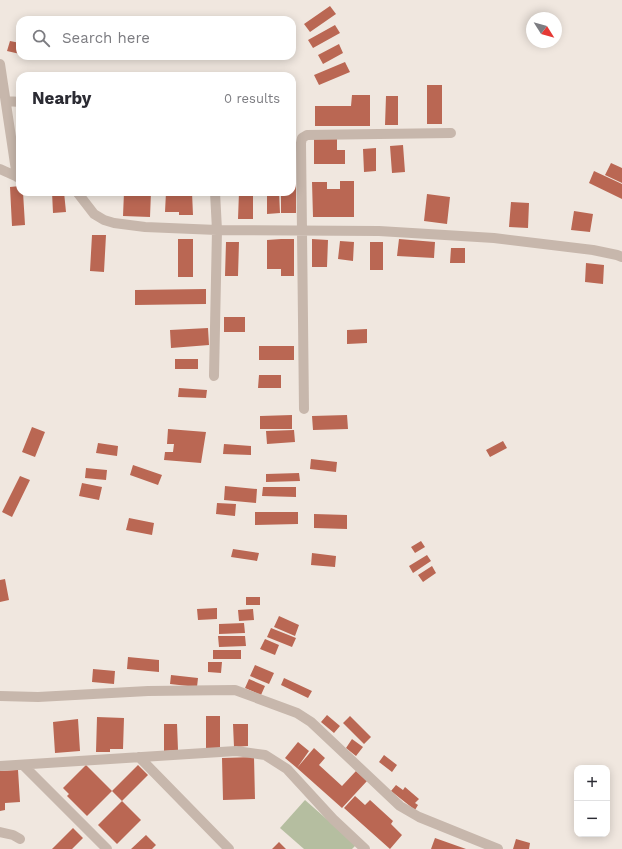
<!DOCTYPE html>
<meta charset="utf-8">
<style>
body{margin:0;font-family:"Work Sans",sans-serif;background:#f2f2f3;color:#2b2b33}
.controls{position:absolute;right:12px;bottom:12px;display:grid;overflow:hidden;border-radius:8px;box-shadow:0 2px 10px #0003}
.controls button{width:36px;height:36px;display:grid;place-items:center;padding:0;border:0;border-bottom:1px solid #e1e1e2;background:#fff;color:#2b2b33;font:20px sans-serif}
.compass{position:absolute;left:526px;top:12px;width:36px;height:36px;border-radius:50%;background:#fff;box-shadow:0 2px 10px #0003;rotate:127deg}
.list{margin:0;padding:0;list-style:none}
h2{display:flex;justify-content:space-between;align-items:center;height:52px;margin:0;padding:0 16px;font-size:17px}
h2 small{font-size:13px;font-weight:400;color:#7c7c81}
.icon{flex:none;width:22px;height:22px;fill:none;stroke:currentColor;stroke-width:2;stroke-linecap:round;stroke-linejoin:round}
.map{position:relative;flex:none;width:622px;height:849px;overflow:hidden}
.search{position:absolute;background:#fff;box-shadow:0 2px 10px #0003;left:16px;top:16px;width:280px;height:44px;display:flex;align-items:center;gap:10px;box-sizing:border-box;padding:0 14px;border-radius:12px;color:#7c7c81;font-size:15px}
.panel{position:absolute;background:#fff;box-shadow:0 2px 10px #0003;left:16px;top:72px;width:280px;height:124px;border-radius:12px}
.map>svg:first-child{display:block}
</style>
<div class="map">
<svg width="622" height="849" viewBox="0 0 622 849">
<rect width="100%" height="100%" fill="#f0e7df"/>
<path fill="#b5bea0" d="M305,800L356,845L352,849H304L280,828Z"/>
<path fill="#ba6753" d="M330,6L336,14L310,32L304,24Z
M335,25L340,33L313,48L308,40Z
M10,41L20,43V54L7,51Z
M339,44L343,53L323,64L318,55Z
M29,56H44L43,60Z
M345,62L350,72L319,85L314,75Z
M427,85H442V124H427Z
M352,95H370V126H315V106H351Z
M386,96H398V125H385Z
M292,121H295V137H292Z
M314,137H337V150H345V164H314Z
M403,145L405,172L392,173L390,146Z
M376,148V171L364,172L363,149Z
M611,163L622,168V183L605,175Z
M292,165H295V180H292Z
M594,171L622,184V199L589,183Z
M292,181H296V213H281V192H292Z
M340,181H354V217H313L312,182H327V189H340Z
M20,186V192H23L25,225L12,226L10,187Z
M52,192H64L66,212L53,213Z
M124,192H151L150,217L123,216Z
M166,192H192L193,215H179V212H165Z
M239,192H253V219H238Z
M267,192H279L280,213L267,214Z
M427,194L450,197L447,224L424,221Z
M511,202L529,203L528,228L509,227Z
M574,211L593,214L590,232L571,230Z
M92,235H106L104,272L90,271Z
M178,239H193V277H178Z
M281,239H294V276H281V269H267V240Z
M312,239L328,240L327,267H312Z
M399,239L435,242L434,258L397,256Z
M340,241L354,242L353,261L338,259Z
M226,242H239L238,276H225Z
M370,242H383V270H370Z
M451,248H465V263H450Z
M586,263L604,265L603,284L585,282Z
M206,289V304L135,305V290Z
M224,317H245V332H224Z
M208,328L209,345L171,348L170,330Z
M367,329V343L347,344V330Z
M259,346H294V360H259Z
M175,359H198V369H175Z
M259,375H281V388H258Z
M179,388L207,390L206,398L178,397Z
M292,415V429H260V416Z
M347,415L348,429L313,430L312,416Z
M32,427L45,432L35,457L22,452Z
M168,429L206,432L201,463L164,460L165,452H173L174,444H167Z
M294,430L295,442L267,444L266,431Z
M503,441L507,448L490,457L486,450Z
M98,443L118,446L117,456L96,453Z
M224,444L251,446V455L223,454Z
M311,459L337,462L336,472L310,469Z
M133,465L162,475L158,485L130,475Z
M86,468L107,470L106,480L85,478Z
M299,473L300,481L266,482V474Z
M20,476L30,480L12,517L2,512Z
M82,483L102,487L99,500L79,496Z
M225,486L257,489L256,503L224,500Z
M263,487H296V497L262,496Z
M217,503L236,504L235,516L216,514Z
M255,512H298V524L255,525Z
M314,514L347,515V529L314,528Z
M129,518L154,523L152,535L126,530Z
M421,541L425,547L415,553L411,547Z
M233,549L259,553L257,561L231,557Z
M312,553L336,556L335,567L311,565Z
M427,555L431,561L413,573L409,566Z
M432,566L436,573L423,582L418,575Z
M5,579L9,600L0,602V580Z
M246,597H260V605H246Z
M217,608V619L198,620L197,609Z
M253,609L254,620L239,621L238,610Z
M279,616L299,625L295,636L274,627Z
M244,623L245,633L219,634V624Z
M271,628L296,638L292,647L267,637Z
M218,636H245L246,646L219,647Z
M265,639L279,645L275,655L260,649Z
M213,650H241V659H213Z
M128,657L159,660V672L127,669Z
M208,662H222L221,673L208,672Z
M255,665L274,673L269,684L250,676Z
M93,669L115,671L114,684L92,682Z
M171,675L198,678L197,687L170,684Z
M284,678L312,691L308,698L281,685Z
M249,679L265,686L261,695L245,688Z
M327,715L340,726L334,733L321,722Z
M206,716H220V748L206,749Z
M350,716L371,737L364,744L343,723Z
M97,717L124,718L123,749H110V752H96Z
M78,719L80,751L55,753L53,722Z
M164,724H177L178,750L164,751Z
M233,724H248V746L234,747Z
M352,739L363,747L356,756L346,748Z
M298,742L309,751L297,768L285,758Z
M314,748L325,758L319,765L342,786L356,771L367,781L342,808L297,768Z
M384,755L397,765L392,772L379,762Z
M254,757L255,799L223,800L222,758Z
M86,765L112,791L87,816L67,796L69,794L63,788Z
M138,765L148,775L122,801L141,820L117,844L98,825L122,801L112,791Z
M18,770L20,802L5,803V810L0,811V771Z
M396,785L403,790L405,787L419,799L415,803L418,805L415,810L391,791Z
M355,796L365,805L370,800L393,821L391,824L402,835L390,849L344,808Z
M73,828L83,838L72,849H52Z
M146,835L156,845L152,849H131Z
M435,838L466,849H431Z
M516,839L530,843L529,849H513Z
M279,842L286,849H272Z"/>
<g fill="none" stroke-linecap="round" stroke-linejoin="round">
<path stroke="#c7b7ac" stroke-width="10" d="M0,64L17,177
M6,101L20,102
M0,169L20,178
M77,192L94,214L104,220L114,223L145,227L217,230L379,231L494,238L593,250L617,255L622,257
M214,376L217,230L215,192
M304,409L301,143L302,138L307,135L451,133
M0,696L38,697L148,691L235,690L297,713L311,722L400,806L419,817L498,849
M139,757L229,849
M23,765L107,849
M0,766L236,751L265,755L287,769L333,819L365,849
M0,832L13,835L20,839"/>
</g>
</svg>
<div class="controls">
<button>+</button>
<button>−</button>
</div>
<svg class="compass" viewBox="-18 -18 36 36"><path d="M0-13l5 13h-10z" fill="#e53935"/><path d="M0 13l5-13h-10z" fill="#7c7c81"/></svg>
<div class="search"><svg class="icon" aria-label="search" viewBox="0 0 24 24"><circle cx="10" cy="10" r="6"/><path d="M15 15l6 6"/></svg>Search here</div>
<section class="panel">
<h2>Nearby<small>0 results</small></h2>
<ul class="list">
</ul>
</section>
</div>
